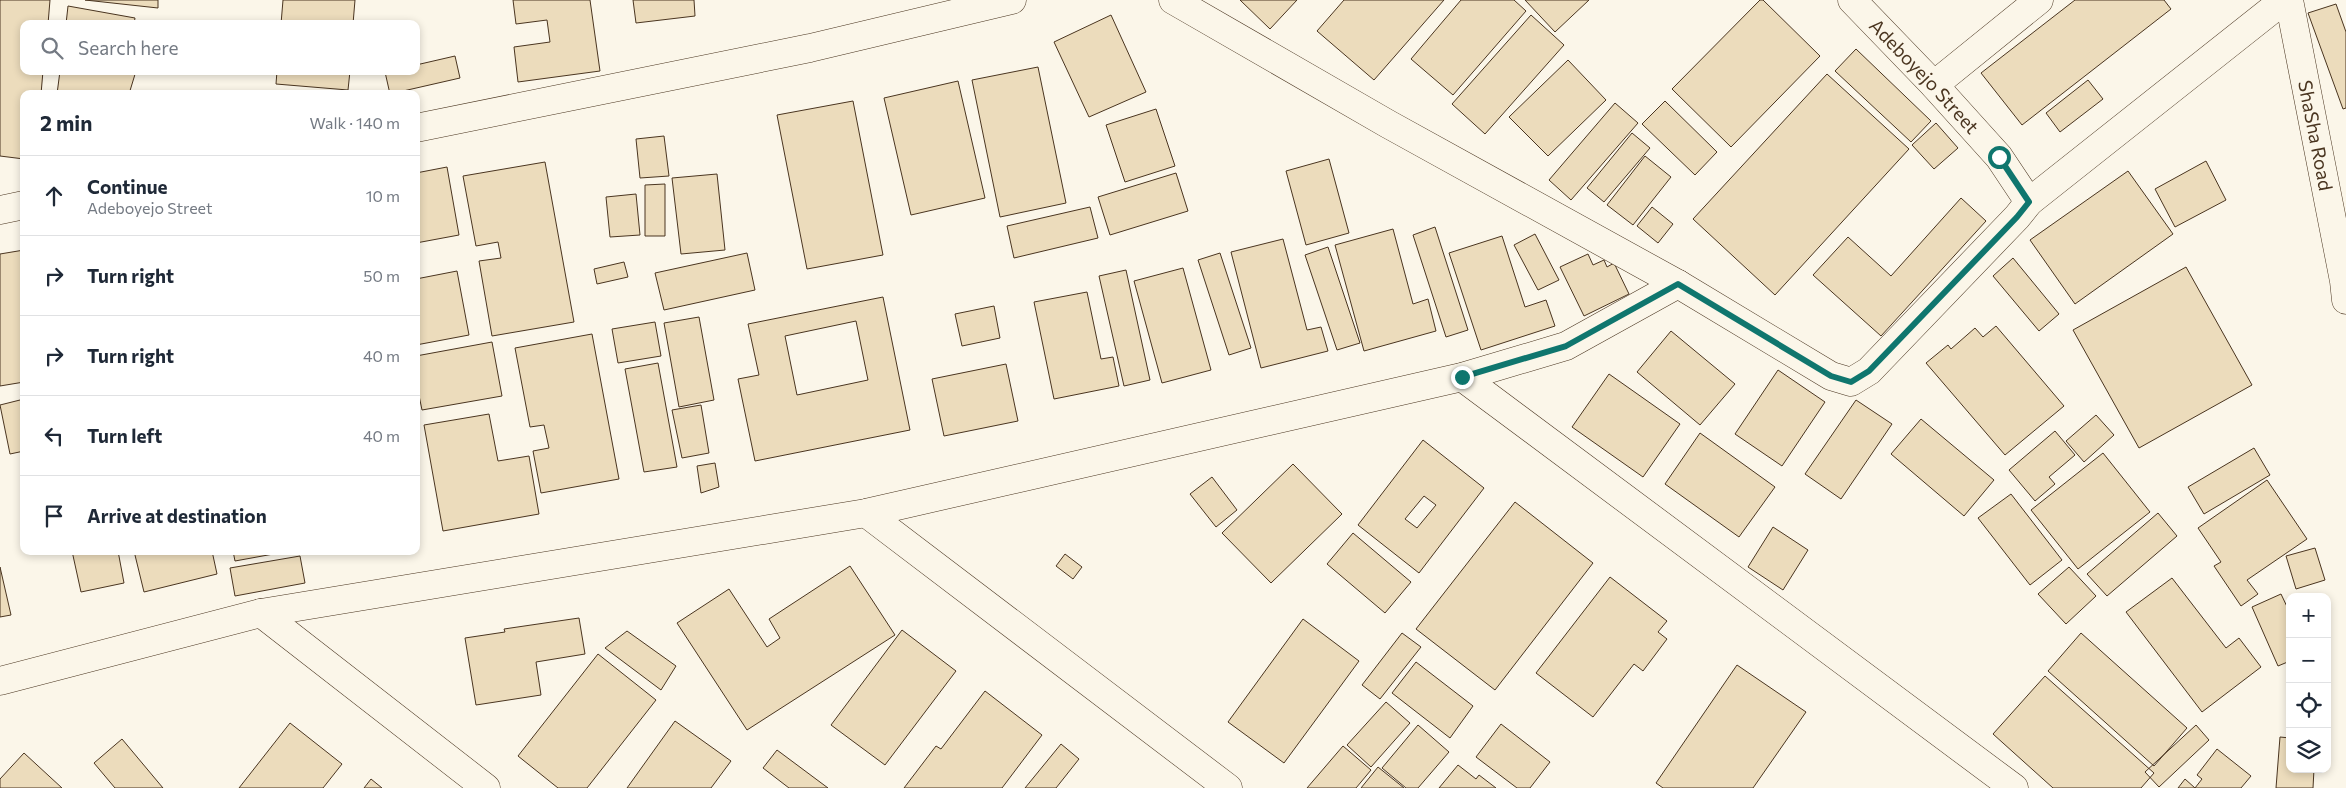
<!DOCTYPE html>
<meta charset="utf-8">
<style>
body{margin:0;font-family:Commissioner,sans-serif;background:#f6f6f7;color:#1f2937}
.controls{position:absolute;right:15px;bottom:15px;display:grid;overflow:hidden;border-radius:10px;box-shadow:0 2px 8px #0003}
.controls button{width:45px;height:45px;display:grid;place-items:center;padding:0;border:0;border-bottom:1px solid #e0e1e3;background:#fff;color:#1f2937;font:25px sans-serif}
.stop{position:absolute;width:15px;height:15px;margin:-11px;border:4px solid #0f766e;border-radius:50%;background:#fff}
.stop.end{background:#0f766e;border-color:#fff;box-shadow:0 1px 5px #0008}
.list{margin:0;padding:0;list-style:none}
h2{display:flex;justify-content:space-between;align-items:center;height:65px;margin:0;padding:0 20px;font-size:21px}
h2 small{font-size:16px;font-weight:400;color:#747a83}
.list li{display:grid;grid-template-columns:32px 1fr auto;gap:15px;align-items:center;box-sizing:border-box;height:80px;padding:0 20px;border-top:1px solid #e0e1e3}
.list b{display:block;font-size:19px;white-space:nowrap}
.list p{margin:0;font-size:16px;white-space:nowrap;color:#747a83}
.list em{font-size:16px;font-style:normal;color:#747a83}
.icon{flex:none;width:28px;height:28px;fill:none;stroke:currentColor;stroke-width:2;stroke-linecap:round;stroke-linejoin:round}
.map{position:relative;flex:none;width:2346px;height:788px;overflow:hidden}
.search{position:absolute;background:#fff;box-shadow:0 2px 8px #0003;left:20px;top:20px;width:400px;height:55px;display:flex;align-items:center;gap:12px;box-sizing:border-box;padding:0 18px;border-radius:10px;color:#747a83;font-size:19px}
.panel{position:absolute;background:#fff;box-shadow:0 2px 8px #0003;left:20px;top:90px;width:400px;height:465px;border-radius:10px}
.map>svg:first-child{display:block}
</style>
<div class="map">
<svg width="2346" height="788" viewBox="0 0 2346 788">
<rect width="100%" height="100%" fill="#fbf6e9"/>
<path fill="#ecdcbc" stroke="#4a3520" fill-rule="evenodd" d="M0,0H50L48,24H24V71H43L41,94H24V159L0,156Z
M85,0H158V8Z
M283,0H355L353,24H281Z
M513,0H590L600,71L518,82L514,47L550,42L547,20L516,24Z
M633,0H694L695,16L636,23Z
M1240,0H1297L1270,29Z
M1344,0H1444L1374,80L1317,31Z
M1461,0H1514L1526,11L1453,95L1411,59Z
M1525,0H1589L1555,32Z
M1760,0H1763L1820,56L1731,147L1672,89Z
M2075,0H2164L2171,9L2022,125L1981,73Z
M2336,4L2346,32V108L2343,109L2308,13Z
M68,6L135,18L134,24H66Z
M1111,15L1146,92L1089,117L1054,42Z
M1531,15L1564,45L1485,134L1452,104Z
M1856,49L1931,121L1911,142L1835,71Z
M455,56L460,78L390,94L385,72L416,71V65Z
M1568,60L1606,100L1548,156L1509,117Z
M1038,67L1066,203L1000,217L972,80Z
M60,71H136L129,94H57Z
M277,71H350L348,90L276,84Z
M1827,74L1909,149L1775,295L1693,219Z
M2088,80L2103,99L2060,132L2046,113Z
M958,81L985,198L911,215L884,98Z
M853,101L883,255L807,269L777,115Z
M1665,101L1717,152L1695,175L1642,124Z
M1615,103L1638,123L1571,200L1549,180Z
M1156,109L1175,166L1125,182L1106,125Z
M1936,123L1958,148L1934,169L1912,145Z
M1632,133L1650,148L1604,202L1587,188Z
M664,136L669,176L640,178L636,139Z
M1645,156L1671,177L1633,225L1607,205Z
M1329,159L1349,233L1306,245L1286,171Z
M2206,161L2226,200L2175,227L2155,189Z
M545,162L574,322L492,336L479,261L501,258L498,242L476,246L463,176Z
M447,167L459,235L416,243V173Z
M2128,171L2173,234L2075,304L2030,240Z
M1176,173L1188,211L1110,235L1098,197Z
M717,174L725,250L681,254L672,178Z
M665,184V236H645V185Z
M636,194L640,235L610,237L606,197Z
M1961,198L1986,221L1881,336L1813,275L1848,237L1891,276Z
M1090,207L1098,238L1014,258L1007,226Z
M1652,207L1673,224L1658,243L1637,226Z
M1435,227L1468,330L1446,337L1413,235Z
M1393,229L1413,304L1428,299L1436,331L1364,351L1335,245Z
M1535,234L1559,280L1538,290L1514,245Z
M1502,236L1525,307L1546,300L1555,326L1481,350L1449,253Z
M1283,239L1307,330L1321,327L1328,351L1261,368L1231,252Z
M1328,247L1360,343L1337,350L1305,255Z
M24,250V382L0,386V254Z
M747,253L755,290L664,310L655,273Z
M1220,253L1251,348L1229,355L1198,260Z
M1588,254L1593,265L1604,260L1607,267L1614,263L1629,294L1584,316L1560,267Z
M2013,258L2059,314L2039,331L1993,276Z
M624,262L628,277L597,284L594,269Z
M2186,267L2252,385L2139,448L2073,330Z
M1183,268L1211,370L1162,383L1134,281Z
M1126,270L1150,380L1124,386L1099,276Z
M457,271L469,335L416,345V279Z
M1087,292L1101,359L1113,357L1119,386L1054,399L1034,302Z
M883,297L910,430L755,461L738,379L759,375L748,324ZM856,321L868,380L797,395L785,336Z
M994,306L1000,338L962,346L955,314Z
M699,317L714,400L679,407L664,323Z
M655,322L661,356L618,363L612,329Z
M1996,326L2064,406L2005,455L1926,363L1948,345L1951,349L1975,328L1983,337Z
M1671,331L1735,384L1700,425L1637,372Z
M592,334L619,479L541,493L533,451L549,448L544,425L530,427L515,348Z
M492,342L502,396L422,410L416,381V356Z
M658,363L677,467L644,472L625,369Z
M1006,364L1018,421L944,436L932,379Z
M1778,370L1825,402L1782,466L1735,434Z
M1609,374L1680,424L1643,477L1572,427Z
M24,399V451L10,454L0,405Z
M1856,400L1892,424L1841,499L1805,474Z
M701,405L709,453L682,458L672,410Z
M489,414L498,461L529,456L539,514L443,531L424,425Z
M2096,415L2114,435L2084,462L2066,441Z
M1921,419L1994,480L1964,516L1891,454Z
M2055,431L2075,455L2049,477L2055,484L2035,501L2009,470Z
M1700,433L1775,487L1739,537L1665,484Z
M1423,440L1484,488L1419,573L1358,525ZM1424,496L1436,505L1417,528L1405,519Z
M2254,448L2270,475L2204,514L2188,487Z
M2103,453L2150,512L2078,569L2031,510Z
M715,463L719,487L701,493L697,466Z
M1293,464L1342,514L1271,583L1222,533Z
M1212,477L1237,510L1216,527L1190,494Z
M2267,480L2307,539L2247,580L2258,594L2241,606L2214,566L2221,562L2198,528Z
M2011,494L2062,560L2030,585L1978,518Z
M1515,502L1593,563L1495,690L1416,629Z
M2158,513L2177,536L2107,596L2087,574Z
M1773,527L1808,550L1783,590L1748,567Z
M1353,533L1411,582L1385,613L1327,564Z
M2315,548L2325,580L2296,589L2286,556Z
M72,551H118L124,583L81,592Z
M134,551H212L217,574L144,592Z
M233,551H290L235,561Z
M1065,554L1082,567L1073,579L1056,566Z
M300,556L305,583L235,596L230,568Z
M850,566L895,635L747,730L677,623L729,589L767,647L780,638L769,619Z
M0,567L11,615L0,617Z
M2069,567L2096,596L2066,624L2038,594Z
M1610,577L1667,621L1658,632L1667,639L1643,671L1634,664L1593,717L1536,673Z
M2172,578L2226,648L2239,638L2261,667L2202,712L2126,612Z
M2281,594L2290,613V661L2278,666L2252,607Z
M579,618L585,654L536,662L541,695L476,705L465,638L505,632L504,629Z
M1303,619L1359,661L1284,763L1228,722Z
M902,630L956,671L885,765L831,725Z
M627,631L676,666L661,690L605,648Z
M1402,633L1421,647L1380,699L1362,685Z
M2081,633L2187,728L2154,766L2048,671Z
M598,654L656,700L587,788H558L518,756Z
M1416,662L1473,706L1450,738L1392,693Z
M1737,665L1806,712L1753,788H1663L1656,783Z
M2045,676L2154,773L2141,788H2053L1993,734Z
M985,691L1042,735L1002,788H904L936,746L941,749Z
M1386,702L1410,723L1371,767L1347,745Z
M675,721L731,761L711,788H627Z
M290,723L342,764L323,788H239Z
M1501,724L1550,762L1530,788H1517L1476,757Z
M1418,725L1449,752L1418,788H1406L1382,768Z
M2196,725L2209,740L2159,787L2145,772Z
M2280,737L2290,738V769H2314L2313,788H2276Z
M122,739L163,788H115L94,763Z
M1061,744L1079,759L1056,788H1025Z
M1343,746L1371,770L1356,788H1307Z
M2217,749L2251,776L2241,788H2178L2185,779L2195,788L2202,779L2197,775Z
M777,750L828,788H789L763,768Z
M24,753L62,788H0V779Z
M1458,765L1476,779L1479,775L1496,788H1439Z
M1378,767L1404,788H1361Z
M371,779L382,788H364Z"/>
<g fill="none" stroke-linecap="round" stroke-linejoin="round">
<g stroke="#4a3520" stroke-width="29">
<g id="minor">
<path d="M1173,0L1388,124L1678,284L1831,376L1851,382L1869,371L2017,217L2029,202L2284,0"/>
<path id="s1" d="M1852,0L1934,85L1999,157L2029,202"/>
<path id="s2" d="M2289,0L2344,281L2346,300"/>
<path d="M1934,85L2039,0"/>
<path d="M416,128L810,48L1012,0"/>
<path d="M0,210L24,205"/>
<path d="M1462,377L2014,788"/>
<path d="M866,513L1228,788"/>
<path d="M261,613L486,788"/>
<path d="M0,681L261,613L866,513L1462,377L1566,346L1678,284"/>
</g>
</g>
<use href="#minor" stroke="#fbf6e9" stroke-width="28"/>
</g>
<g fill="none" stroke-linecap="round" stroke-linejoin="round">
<path stroke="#0f766e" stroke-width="6" d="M1462,377L1566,346L1678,284L1831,376L1851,382L1869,371L2017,217L2029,202L1999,157"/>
</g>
<g text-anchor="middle" stroke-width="4" stroke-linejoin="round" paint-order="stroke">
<g font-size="19" fill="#4a3520" stroke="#fbf6e9">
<text dy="7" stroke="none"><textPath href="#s1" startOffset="105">Adeboyejo Street</textPath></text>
<text dy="7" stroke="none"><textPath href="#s2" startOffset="138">ShaSha Road</textPath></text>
</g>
</g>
</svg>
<div class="controls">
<button>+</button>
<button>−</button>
<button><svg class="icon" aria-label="locate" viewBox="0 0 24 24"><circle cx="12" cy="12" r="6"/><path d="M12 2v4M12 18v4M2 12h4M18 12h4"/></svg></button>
<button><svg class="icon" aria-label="layers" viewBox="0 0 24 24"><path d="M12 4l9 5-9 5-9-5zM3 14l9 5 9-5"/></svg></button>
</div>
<div class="stop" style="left:1999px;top:157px"></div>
<div class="stop end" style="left:1462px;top:377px"></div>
<div class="search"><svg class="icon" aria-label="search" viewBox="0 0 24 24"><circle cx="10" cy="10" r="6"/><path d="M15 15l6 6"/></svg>Search here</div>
<section class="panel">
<h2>2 min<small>Walk · 140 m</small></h2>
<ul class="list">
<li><svg class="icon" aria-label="ahead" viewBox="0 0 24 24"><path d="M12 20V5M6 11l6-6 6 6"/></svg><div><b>Continue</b><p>Adeboyejo Street</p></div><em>10 m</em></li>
<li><svg class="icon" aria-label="right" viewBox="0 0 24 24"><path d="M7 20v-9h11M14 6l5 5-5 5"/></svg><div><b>Turn right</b></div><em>50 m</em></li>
<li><svg class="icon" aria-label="right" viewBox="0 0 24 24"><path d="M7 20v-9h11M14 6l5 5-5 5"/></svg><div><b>Turn right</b></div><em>40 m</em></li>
<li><svg class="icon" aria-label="left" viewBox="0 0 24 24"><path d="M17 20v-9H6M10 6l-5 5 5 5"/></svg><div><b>Turn left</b></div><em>40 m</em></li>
<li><svg class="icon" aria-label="arrive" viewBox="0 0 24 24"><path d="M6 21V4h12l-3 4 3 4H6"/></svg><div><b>Arrive at destination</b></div></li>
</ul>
</section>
</div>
